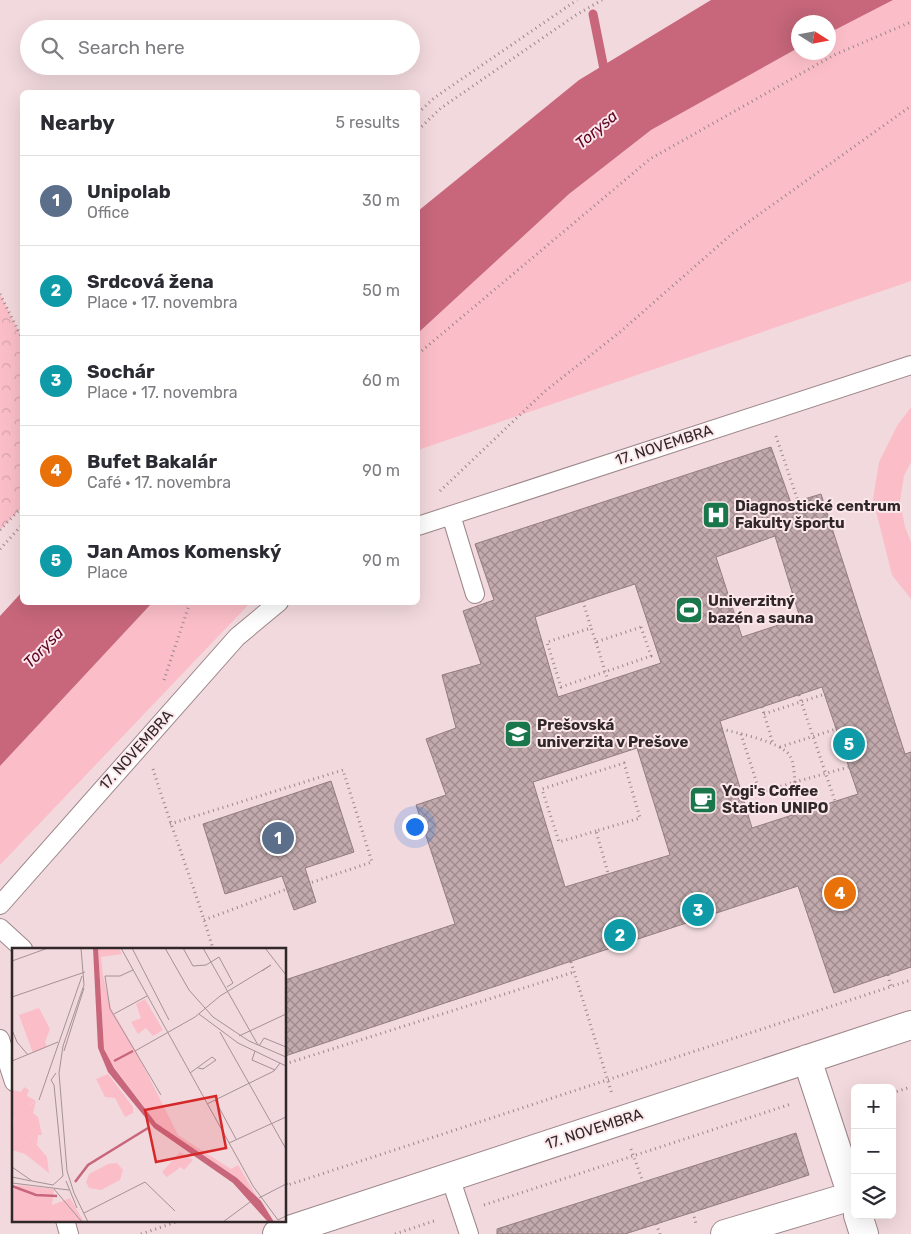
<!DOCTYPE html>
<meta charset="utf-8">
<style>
body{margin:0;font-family:Rubik,sans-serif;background:#f2f2f3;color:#2b2b33}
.controls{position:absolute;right:15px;bottom:15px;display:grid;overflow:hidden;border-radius:8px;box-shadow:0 5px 20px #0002}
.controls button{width:45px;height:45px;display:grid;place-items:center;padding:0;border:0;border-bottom:1px solid #e1e1e2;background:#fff;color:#2b2b33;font:25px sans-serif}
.compass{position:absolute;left:791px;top:15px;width:45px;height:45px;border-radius:50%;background:#fff;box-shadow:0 5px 20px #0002;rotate:101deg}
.you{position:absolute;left:414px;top:826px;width:18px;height:18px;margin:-12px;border:4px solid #fff;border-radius:50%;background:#1a73e8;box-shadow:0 0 0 8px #1a73e833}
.badge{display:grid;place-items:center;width:32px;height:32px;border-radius:50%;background:#1a764b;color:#fff;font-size:16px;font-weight:700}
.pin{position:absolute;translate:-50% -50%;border:2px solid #fff;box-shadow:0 1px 5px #0006}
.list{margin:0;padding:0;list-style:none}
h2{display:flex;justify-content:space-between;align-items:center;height:65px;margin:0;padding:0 20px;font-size:21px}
h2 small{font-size:16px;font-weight:400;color:#7c7c81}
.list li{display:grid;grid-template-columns:32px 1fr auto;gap:15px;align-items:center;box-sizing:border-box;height:90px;padding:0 20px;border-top:1px solid #e1e1e2}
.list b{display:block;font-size:19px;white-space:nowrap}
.list p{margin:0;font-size:16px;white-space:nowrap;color:#7c7c81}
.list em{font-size:16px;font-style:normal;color:#7c7c81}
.icon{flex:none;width:28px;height:28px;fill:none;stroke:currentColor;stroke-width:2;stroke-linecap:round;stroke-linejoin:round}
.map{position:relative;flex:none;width:911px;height:1234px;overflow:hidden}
.search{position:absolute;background:#fff;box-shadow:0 5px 20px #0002;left:20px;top:20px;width:400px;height:55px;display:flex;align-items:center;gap:12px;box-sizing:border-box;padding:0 18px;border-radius:28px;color:#7c7c81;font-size:19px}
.panel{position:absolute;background:#fff;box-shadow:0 5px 20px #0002;left:20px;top:90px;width:400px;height:515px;border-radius:8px}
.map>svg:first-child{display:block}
</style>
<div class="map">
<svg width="911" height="1234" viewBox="0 0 911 1234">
<defs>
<pattern id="forest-crowns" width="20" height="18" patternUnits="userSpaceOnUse" patternTransform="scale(1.25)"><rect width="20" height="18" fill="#fbbec8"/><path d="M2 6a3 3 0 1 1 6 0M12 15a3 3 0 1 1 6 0" fill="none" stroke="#d7a3ac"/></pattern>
<pattern id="building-cross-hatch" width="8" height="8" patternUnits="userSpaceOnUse" patternTransform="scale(1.25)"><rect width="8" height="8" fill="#c2aaad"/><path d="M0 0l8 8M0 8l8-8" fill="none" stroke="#9e8a8d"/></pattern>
</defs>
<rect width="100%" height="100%" fill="#f2d9dd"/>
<path fill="#fbbec8" d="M893,0H911V281L418,450V333L569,194L651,130L798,48V52H828L829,33Z
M911,407V462L904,476L900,501L905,527L911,542V599L892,575L873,499L879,462L897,426Z
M152,603H250L0,865V766Z"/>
<path fill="url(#forest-crowns)" d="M0,294L22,338V507L0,530Z"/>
<path fill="#c8677c" d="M711,0H893L829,33L828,22H798V48L651,130L569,194L418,333V211L579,80Z
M22,592V602L152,603L0,766V616Z"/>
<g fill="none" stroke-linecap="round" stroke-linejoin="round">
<path stroke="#c8677c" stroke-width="9" d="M593,14L604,69L606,75"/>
</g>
<path fill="url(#building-cross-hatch)" stroke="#947d81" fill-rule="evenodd" d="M771,447L791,503L821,494L905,754L911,752V967L834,993L798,886L285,1056V980L455,924L416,805L446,795L426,739L456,728L442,675L481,664L463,611L494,600L475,544ZM775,536L800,618L742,637L716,557ZM635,584L661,663L558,697L535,617ZM822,687L858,794L752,828L720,721ZM637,748L670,855L565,887L533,782Z
M331,781L354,852L305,868L316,902L294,910L282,876L225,894L203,824Z
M796,1133L809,1175L625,1234H497V1229Z"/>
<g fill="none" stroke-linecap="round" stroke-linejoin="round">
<g stroke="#9c8689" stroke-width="20">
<path id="lane" d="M451,515L475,594
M418,526L911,365
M0,905L237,637L279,602
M0,928L23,949
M0,1039L14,1082
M450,1177L469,1234
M65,1220L69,1234"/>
</g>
<g stroke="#9c8689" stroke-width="30">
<path id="street" d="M807,1059L855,1205
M858,1215L864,1234
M277,1234L911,1025
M725,1234L852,1196"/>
</g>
<path stroke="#99878a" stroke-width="3" stroke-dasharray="1 4" stroke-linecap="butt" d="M418,113L434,98L577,0
M418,130L441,108L576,15L602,0
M0,294L22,338
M418,354L650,159L834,55L911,22
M776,436L798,501
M440,491L544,392L620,332L733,233L911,106
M0,530L22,507
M0,549L22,525
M583,601L591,628
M641,627L651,656L561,687L547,642L591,628L596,642Z
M596,642L608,681
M164,680L190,602
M799,695L835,801
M762,707L773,744
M764,714L825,694
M722,729C737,733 782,742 790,756C794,763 794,774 795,782L743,798
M741,734L760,793
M780,747L836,729
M153,769C172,830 195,888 213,949
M804,811L795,782L849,767
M170,824L343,770L372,862L310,883
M596,831L559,842L542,789L624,763L640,818L596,831L608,873
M204,920L287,889
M571,962L612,1094
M888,975L891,987
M285,1064L574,972
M892,1093L911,1087
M631,1149L643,1182
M285,1179L287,1185
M285,1186L911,980
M484,1205L791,1104
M693,1212L696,1224
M656,1224L660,1234
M141,1234L182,1220
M395,1234L437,1220"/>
<use href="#lane" stroke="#fff" stroke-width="18"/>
<use href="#street" stroke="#fff" stroke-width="28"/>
</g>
<defs>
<g id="hospital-square" transform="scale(1.4375)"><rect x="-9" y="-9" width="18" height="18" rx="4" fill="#1a764b" stroke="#fce8eb"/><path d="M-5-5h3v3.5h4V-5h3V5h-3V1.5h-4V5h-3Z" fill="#fff"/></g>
<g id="stadium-square" transform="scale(1.4375)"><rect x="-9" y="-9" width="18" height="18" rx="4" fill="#1a764b" stroke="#fce8eb"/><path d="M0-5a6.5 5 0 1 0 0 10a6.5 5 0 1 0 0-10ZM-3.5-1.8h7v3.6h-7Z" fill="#fff"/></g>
<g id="university-square" transform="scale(1.4375)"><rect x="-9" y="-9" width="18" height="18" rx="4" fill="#1a764b" stroke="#fce8eb"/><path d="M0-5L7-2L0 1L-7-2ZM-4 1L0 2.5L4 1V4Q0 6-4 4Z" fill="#fff"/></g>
<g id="cafe-square" transform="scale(1.4375)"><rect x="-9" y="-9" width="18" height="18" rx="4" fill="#1a764b" stroke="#fce8eb"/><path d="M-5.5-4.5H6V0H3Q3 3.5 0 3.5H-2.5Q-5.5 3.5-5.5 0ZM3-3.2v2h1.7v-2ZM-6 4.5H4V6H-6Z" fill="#fff"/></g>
</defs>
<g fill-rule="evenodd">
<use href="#hospital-square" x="716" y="515"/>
<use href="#stadium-square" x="689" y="610"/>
<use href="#university-square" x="518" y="734"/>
<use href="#cafe-square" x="703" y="800"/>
</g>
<g text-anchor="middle" stroke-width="4" stroke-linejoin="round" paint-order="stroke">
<g font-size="15" fill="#302728" stroke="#fce8eb">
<text transform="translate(664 445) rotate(-18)" y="5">17. NOVEMBRA</text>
<text transform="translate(136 750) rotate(-48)" y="5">17. NOVEMBRA</text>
<text transform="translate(594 1129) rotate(-18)" y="5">17. NOVEMBRA</text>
</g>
<g font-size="15" font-weight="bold" fill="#302728" stroke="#fce8eb" text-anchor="start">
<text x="735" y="511">Diagnostické centrum<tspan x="735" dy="17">Fakulty športu</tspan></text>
<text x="708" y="606">Univerzitný<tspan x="708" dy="17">bazén a sauna</tspan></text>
<text x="537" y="730">Prešovská<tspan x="537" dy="17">univerzita v Prešove</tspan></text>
<text x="722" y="796">Yogi's Coffee<tspan x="722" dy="17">Station UNIPO</tspan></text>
</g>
<g font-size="16" font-style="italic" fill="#600426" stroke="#fce8eb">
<text transform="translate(596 129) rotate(-40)" y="6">Torysa</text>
<text transform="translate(43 647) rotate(-46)" y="6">Torysa</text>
</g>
</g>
<g transform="translate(12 948)">
<rect width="274" height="274" fill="#f2d9dd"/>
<path d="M27,60L38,81L33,94L35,99L21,105L7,67ZM124,103L166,187L219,221L226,217L245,249L225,230L144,175L99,115ZM105,215L111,222L108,232L89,242L77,240L74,234L77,226L96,216Z" fill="#fbbec8"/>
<path d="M24,153L21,165L26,169L30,187H26L25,197L2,170L0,173V154L19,157ZM168,204L181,212L172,222L169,219L155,229L150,224ZM5,237L42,241L40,257L58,250L72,274H0V245Z" fill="#fbbec8"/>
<path d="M2,170L35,209L37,225L13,206L0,202Z" fill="#fbbec8"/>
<path d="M86,0H107L110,6L89,9L91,28L99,60L124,103L99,115L92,101ZM133,51L151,82L141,88L134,80L126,86L119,74L129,70L124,56ZM12,139L17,142L15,148L24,153L15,159L0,156V142L9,144Z" fill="#fbbec8"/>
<path d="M96,126L121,159V165L113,169L103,150L93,149L84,131Z" fill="#fbbec8"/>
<path d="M81,0H86L92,101L102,120L144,175L225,230L249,253L262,274H256L221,235L142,180L96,124L86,100Z" fill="#c8677c"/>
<path fill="none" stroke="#c8677c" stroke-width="2.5" d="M102,113L121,103M63,234L76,217L136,180M0,238L24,247L45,248"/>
<path fill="none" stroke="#a49295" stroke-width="1" d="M69,0L72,37L51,98L47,125L55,223L62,245L76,274M109,0L241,238L266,272L274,268M120,0L157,72M153,0L177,42L201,69L237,93L274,109M171,0L181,18L194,17L207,9L221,35L215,39M191,0L246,97M253,0L274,27M0,13L36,0M121,22L108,28H93L98,61L123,103M0,49L73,24M102,66L135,48M187,66L226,95L274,118M0,82L5,94L16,107M208,84L274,201M227,88L274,66M247,98L252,90L274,99M52,103L72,40M243,103L240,112L263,122M0,113L46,94M178,125L200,109L204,112L191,121L186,120M149,147L123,103L183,69L208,48L259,17L250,23M27,152L70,28M203,152L224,191M195,156L262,123L268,115M217,195L274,169M0,219L20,233L41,237M0,229L19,233M54,233L65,260M0,235L57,242M41,237L51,228L42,137L39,132L44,125M42,241L70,274M247,250L274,236M72,265L133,234L163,263M211,274L238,254"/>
<path fill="#d62828" fill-opacity="0.15" stroke="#d62828" stroke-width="2.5" d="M204,148L214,200L144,214L133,162Z"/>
<rect width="274" height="274" fill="none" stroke="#302728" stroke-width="2.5"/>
</g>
</svg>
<div class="controls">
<button>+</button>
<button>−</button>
<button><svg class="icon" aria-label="layers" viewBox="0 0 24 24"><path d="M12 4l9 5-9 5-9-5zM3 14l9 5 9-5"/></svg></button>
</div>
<svg class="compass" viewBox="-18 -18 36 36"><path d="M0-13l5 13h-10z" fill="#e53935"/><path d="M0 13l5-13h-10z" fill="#7c7c81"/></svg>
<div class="you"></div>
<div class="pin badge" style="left:278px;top:838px;background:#5c6f8a">1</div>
<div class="pin badge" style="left:620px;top:935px;background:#0f9aa8">2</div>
<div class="pin badge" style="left:698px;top:910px;background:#0f9aa8">3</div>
<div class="pin badge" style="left:840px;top:893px;background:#e8710a">4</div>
<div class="pin badge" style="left:849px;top:744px;background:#0f9aa8">5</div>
<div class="search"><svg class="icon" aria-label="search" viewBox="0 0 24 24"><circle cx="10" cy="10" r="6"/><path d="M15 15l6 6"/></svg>Search here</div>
<section class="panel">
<h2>Nearby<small>5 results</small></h2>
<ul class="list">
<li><span class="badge" style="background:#5c6f8a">1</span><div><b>Unipolab</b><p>Office</p></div><em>30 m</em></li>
<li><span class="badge" style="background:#0f9aa8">2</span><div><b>Srdcová žena</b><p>Place · 17. novembra</p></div><em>50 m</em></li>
<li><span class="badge" style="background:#0f9aa8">3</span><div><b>Sochár</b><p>Place · 17. novembra</p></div><em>60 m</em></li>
<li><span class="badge" style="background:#e8710a">4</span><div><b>Bufet Bakalár</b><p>Café · 17. novembra</p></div><em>90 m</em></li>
<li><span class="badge" style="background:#0f9aa8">5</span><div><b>Jan Amos Komenský</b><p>Place</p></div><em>90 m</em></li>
</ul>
</section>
</div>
